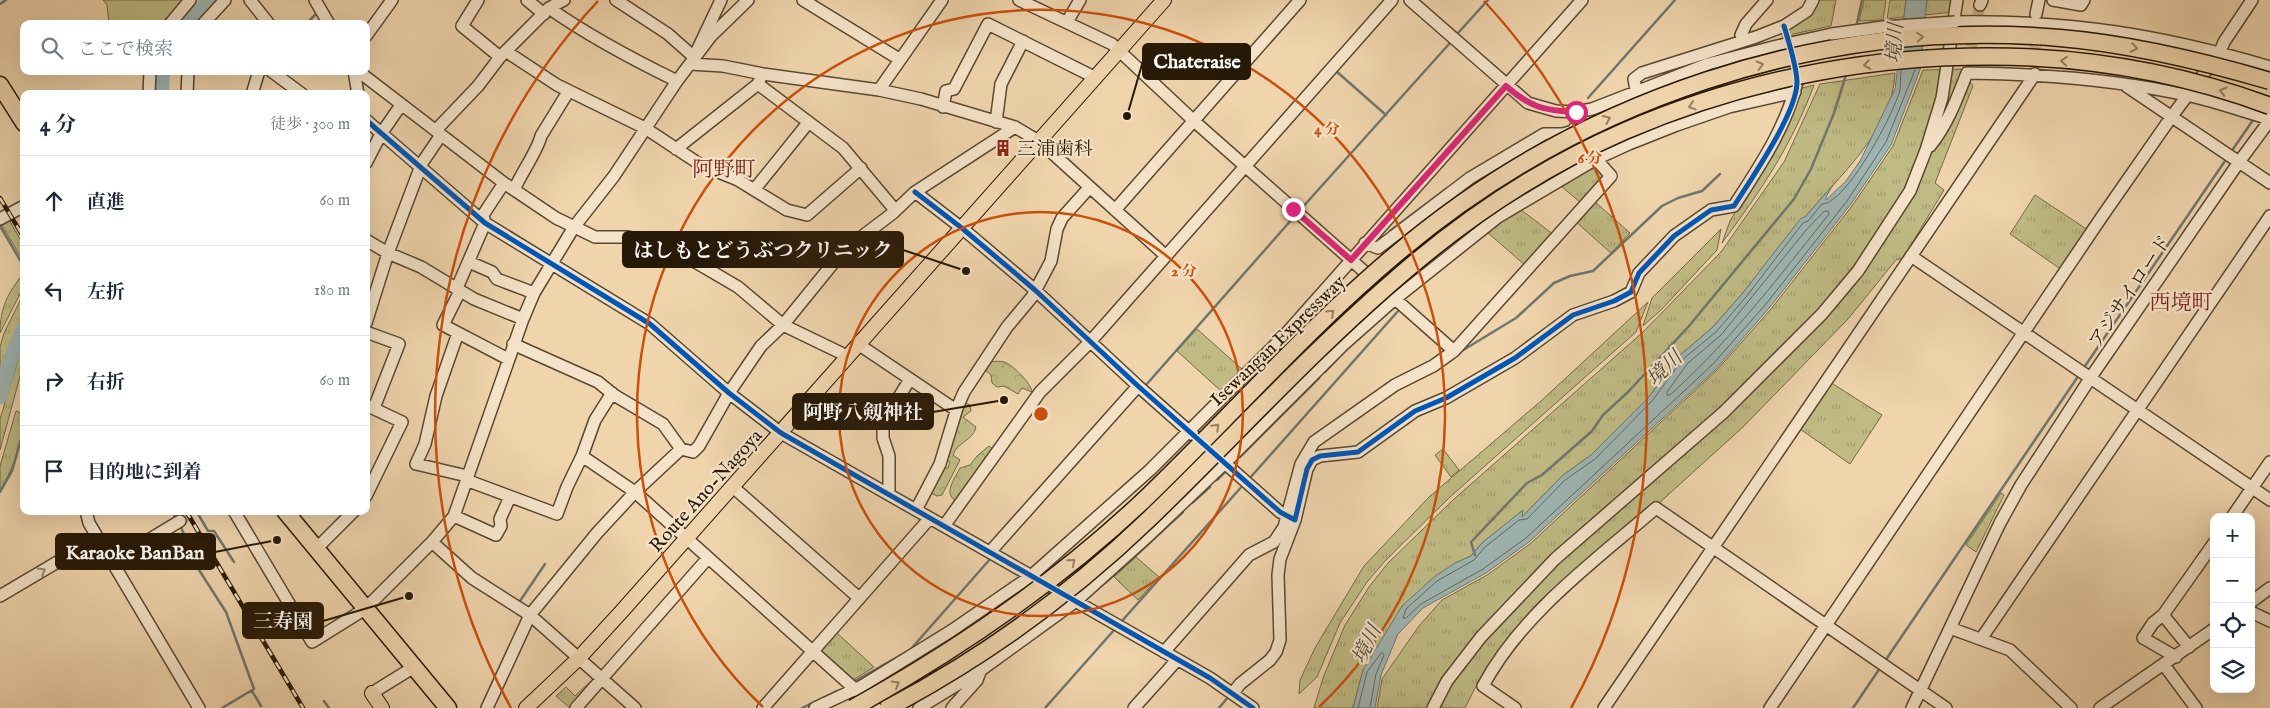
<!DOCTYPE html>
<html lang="ja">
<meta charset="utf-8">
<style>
body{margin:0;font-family:"IM FELL English","Noto Serif JP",serif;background:#f2f2f3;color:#1f2937}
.controls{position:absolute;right:15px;bottom:15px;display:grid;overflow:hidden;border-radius:10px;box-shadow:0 5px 20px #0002}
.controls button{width:45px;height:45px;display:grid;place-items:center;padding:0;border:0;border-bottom:1px solid #e0e1e3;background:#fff;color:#1f2937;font:25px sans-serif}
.stop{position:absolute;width:15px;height:15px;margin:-11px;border:4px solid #db2777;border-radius:50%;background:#fff}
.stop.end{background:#db2777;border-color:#fff;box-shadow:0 1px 5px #0008}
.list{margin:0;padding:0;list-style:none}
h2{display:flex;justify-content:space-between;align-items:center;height:65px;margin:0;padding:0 20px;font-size:21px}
h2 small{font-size:16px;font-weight:400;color:#747a83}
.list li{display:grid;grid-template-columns:32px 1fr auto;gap:15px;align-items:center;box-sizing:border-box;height:90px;padding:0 20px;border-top:1px solid #e0e1e3}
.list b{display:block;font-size:19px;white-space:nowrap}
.list em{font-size:16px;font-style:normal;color:#747a83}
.icon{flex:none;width:28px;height:28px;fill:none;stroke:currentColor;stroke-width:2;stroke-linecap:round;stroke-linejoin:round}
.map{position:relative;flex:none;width:2270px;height:708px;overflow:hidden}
.search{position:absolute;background:#fff;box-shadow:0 5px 20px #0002;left:20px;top:20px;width:350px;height:55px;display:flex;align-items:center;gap:12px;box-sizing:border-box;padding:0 18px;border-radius:10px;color:#747a83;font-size:19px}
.panel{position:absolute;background:#fff;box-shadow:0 5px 20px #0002;left:20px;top:90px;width:350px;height:425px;border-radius:10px}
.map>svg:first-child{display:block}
</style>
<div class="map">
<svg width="2270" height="708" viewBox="0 0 2270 708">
<defs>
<pattern id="grass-tufts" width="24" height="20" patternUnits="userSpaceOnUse" patternTransform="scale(1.25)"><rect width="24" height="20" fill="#c0bb84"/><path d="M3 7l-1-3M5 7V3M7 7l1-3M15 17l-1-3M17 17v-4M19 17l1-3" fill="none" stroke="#a5a070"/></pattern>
<pattern id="forest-crowns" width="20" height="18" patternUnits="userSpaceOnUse" patternTransform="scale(1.25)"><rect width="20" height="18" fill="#c0bb84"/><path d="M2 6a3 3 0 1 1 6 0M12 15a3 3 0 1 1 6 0" fill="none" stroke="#a5a070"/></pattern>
</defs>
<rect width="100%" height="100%" fill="#efd4ac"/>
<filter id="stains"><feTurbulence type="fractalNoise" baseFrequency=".004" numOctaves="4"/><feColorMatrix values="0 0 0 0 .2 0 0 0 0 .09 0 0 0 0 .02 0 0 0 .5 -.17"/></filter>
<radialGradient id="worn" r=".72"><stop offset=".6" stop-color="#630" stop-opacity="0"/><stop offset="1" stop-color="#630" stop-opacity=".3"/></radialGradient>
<path fill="url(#grass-tufts)" stroke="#746a46" d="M1816,0H1836L1831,26L1789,35L1788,30L1792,24Z
M1864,0H1886L1883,20L1859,21Z
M1890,0H1906L1904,17L1887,19Z
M1927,0H1955L1952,12L1925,15Z
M1961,69L1973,86L1935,183L1944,190L1909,248L1907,257L1896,260L1848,319L1743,427L1529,621L1480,678L1465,708H1377L1382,679L1419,626L1442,600L1487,575L1530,544L1717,370L1771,309L1852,206L1893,146L1923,70Z
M1895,73C1893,130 1839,176 1805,217L1801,219L1742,294L1712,328L1680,355L1648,398L1591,455L1562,476L1522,517V511L1482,543L1471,556L1455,563L1363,670L1353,708H1314L1323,678L1345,625L1369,587L1388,563L1453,500L1642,333L1721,252L1784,162L1820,84Z
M1814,85C1792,145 1760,192 1722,243L1730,221L1786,128L1802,88Z
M1591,169C1598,168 1603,172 1603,179L1581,203L1561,186Z
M2035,195L2088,230L2062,270L2010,234Z
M1593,200L1630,233L1611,253L1575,221Z
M1520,209L1554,235L1526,266L1487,232Z
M8,218L24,246V262L1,224Z
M1721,229L1717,250L1662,309L1643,326L1652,298Z
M24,273V286L0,333C0,308 8,292 24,273Z
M24,293V320L5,369L0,389V347L4,333Z
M1648,302L1636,332L1450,497L1385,561L1367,582L1340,623L1317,677L1299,694L1300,680L1315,648L1364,566L1429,497L1541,401Z
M1197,329L1243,370L1221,391L1177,351Z
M24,340V362L0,450V419Z
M1830,382L1882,415L1850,464L1800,429Z
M16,411L24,414C24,440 14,467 0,490V466Z
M1136,557L1159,577L1138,600L1114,577Z
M836,632L874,667L853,680L820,650Z
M594,678L595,679L570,708L556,696L566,687L575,696Z"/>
<path fill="url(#forest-crowns)" stroke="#746a46" d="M991,362C995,361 1000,361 1004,362C1012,364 1032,384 1032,392L1022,388L1018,394L1004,386L997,387L992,383L991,375L985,370Z
M964,402L970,405L971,411L963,417L976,427C973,441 957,442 953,455L960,460L942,495L937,496L931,493L943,468H948L950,462L946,459Z
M989,446L993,449L957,501C942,495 955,478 960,468L970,465L977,456Z
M1443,449L1459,470L1451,477L1435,455Z
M2001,493L2004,495L1976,552L1966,545Z"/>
<path fill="#c0bb84" stroke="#746a46" d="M103,0H186L167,24H109L107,5Z"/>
<path fill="#9eb6b4" stroke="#6e776f" d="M1906,0H1927L1920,70L1891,145L1851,204L1770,307L1716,369L1529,542L1486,573L1423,608L1398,634L1381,675L1375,708H1353L1363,670L1402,606L1434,577L1455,563L1471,556L1482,543L1523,510L1522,517L1562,476L1591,455L1648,398L1680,355L1712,328L1742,294L1801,218L1805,217L1833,185L1826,197V200L1846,181L1860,161L1895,89Z"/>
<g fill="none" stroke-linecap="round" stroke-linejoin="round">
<path stroke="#62685e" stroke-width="1" d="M1901,71C1900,77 1901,84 1900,90C1894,113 1847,203 1822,204L1808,221L1803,223L1746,297L1716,332L1683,359L1652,401L1595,459L1565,480L1527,519L1519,520L1485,547L1474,560L1437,581L1406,609L1403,618H1406L1421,604L1483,569L1526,538L1712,365L1766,304L1847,201L1886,142L1915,70
M1825,211H1828L1829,214C1778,278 1731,340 1670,395H1667V392L1688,363L1721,335L1807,229Z
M1358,708L1367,672L1382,652L1384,655L1376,674L1370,708"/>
<path stroke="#6e776f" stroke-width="2.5" d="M0,4L6,0
M290,24H291
M306,24L316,14
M1856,28L1862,0
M1459,32L1488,0
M1336,71L1386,115
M1588,98L1675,0
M2231,152L2253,120
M1301,209L1449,44
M0,226L23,265
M1390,231L1446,189
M1460,352L1516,318L1554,283L1570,276L1593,271L1662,206L1678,198L1702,191L1720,174
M2083,369L2227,158
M1325,372L1345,351
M1146,385L1293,218
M1240,457L1319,378
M1249,479L1399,310
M1217,480L1226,471
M0,492L12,471L24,429
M1192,503L1210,487
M171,511L176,518
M197,512L208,531H214L234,562
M180,525L199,570L226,612L254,689L222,708
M1475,555L1471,542L1527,483L1542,475L1592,431L1603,415L1628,392L1689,326L1794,199L1811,169L1834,113L1846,75
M1119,571L1183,512
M1105,583L1116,573
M518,604L545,564
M1121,622L1244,484
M1885,661L2079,375
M853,682L910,650L991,558L992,559
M252,691L261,706
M324,701L329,708
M802,708L837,691
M1045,708L1115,629
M1219,708L1229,696
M1853,708L1880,668"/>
<path stroke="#9eb6b4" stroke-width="15" d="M188,24L208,0
M161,94L163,71
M0,397L10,360L24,328"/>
<path stroke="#c7af8b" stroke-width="11" stroke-dasharray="11 5.5" stroke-linecap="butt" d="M1786,32L1797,82
M1968,63L1980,5
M2035,74L2036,31
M180,521L193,511"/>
<g stroke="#594830" stroke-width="14">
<path id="minor" d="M250,0L269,24
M315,0L329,24
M478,0L462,26L500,57
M527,0L544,14
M616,0L668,34L694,57L721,0
M803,0L899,59
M1019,0L1112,44L1194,121L1454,351
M1410,0L1528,103L1556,111L1576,112L1592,109L1708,64L1777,46L1832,34
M2053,0L2081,5L2084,0
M1980,5L1982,0
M549,8C590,37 632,59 677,81
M2036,14L2039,0
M1067,22L1080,0
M1955,22C2069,20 2161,35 2270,67
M170,24L190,0
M203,24L225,0
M366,36L392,0
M1743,40L1741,35L1746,24L1767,0
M507,52L557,85L645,128L701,165L738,180L787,210L807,215L861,168
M690,64L723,66L763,74L879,90L921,99L1015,127L1040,142L1166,256
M271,71L302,94
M354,71L358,94
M358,71L504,183L556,218L595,237H628L654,242L697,263L738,287L783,325L841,353L846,358
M758,84L843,148L895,210
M2126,86L2270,183
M879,90L942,0
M1636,90L1634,79L1642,73L1756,37L1784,26L1807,11L1813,0
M149,94L150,71
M187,94L188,71
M252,94L259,71
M943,107L946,91L954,89L988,24L1096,78
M366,120L485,223L650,324L729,393L781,433L1210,678L1253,708
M996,122L1001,84L1023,41
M436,130L478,86L500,57L549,8L564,0
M1930,146C1948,124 1957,98 1967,73C2040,74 2113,79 2186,95C2214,101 2242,111 2270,119
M676,149L758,84L760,79
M366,163L381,134L401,105
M514,190C521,173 537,152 541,136L568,92
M754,190L808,123
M915,192L963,229L1035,290L1138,386L1280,512L1295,520L1307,469L1312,460L1320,456L1358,452L1415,411L1446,398L1515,358L1573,315L1614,301L1631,292L1639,273L1674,236L1711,210L1734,206C1759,167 1786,128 1797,82
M1115,210L1300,0
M0,219L24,206
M366,240L388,253L421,267L474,299L523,319
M1365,243L1378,248L1470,178L1544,134H1563L1573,131L1577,124L1576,112
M1911,256L2270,500
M469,262L492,272L497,279L534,293
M457,288L485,223L483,215L504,183
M460,291L443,325L508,359
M366,323L388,253L422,163L441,135
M366,332L399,344L374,408
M458,333L436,396L425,444L416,464L467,476
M513,344L598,382L614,395L663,424L681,449L693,452L699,446L729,393L761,346L783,325L843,251L893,213L915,192L1015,127
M858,344L956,410
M366,405L402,422L366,496
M582,456L595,420L612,393
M466,480L557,514L567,487L582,456L635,492L876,708
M733,487L859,598
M889,494V456L883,438V429L885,420L910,379
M916,510L940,464L957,408L964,392L1007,327L1032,297L1051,261L1057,229L1062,218L1089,188
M86,511L89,523L199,708
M234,511L312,642L365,609L432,542L454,516L523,319L534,293L574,227L614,176L677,81L711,36L748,0
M454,516L496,535L501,526L500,519L510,497
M2232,517L2270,462
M944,526L1040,392L1090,342L1392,0
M432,542L472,578L530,615L635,708
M316,549L354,511
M990,552L1138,386
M112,562L180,521
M0,596L98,538
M2251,602L2270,588
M2251,612L2270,621
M2163,615L2153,623L2143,638L2176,657
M1950,628L2010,650L2071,708
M1981,639L2270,216
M2189,647L2163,615L2214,543
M1164,652L1249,555L1274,542L1284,527L1301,464L1314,442L1395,385L1433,366L1454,351L1611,176L1596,159
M2164,665L2196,708
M372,693L414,667
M1233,693L1240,684L1270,660L1276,652L1280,640L1278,575L1280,559L1295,520
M487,708L530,615L597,533L635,492L681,449
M576,708L708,558
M763,708L930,518
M815,708L862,686L951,631L1031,576L1150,470L1284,336L1582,0
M919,708L981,670L1076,601L1146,538L1225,463L1342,346L1395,299L1498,217L1596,159L1629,144L1677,125L1729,107L1795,92
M952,708L977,680L980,672
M1134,708L1177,660
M1433,708L1447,681L1481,637L1555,559L1724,412L1822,314L1858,271L1910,191L1926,150L1942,98L1957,0
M1515,708L1483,686C1522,613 1595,561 1656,508L1946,708
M1604,708L2035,74
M1770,708L2101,218L2172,116L2220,52L2224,42L2252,0
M1912,708L2000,523L2021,485L2091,377L2239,162L2270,120
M2100,708L2214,629"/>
</g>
<g stroke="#271907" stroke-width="16">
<path id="major" d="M372,693L382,708
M526,708L579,658L622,611L1164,0"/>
</g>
<g stroke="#271907" stroke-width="19">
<path id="highway" d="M0,85L24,123
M285,511L448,708"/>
</g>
<use href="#minor" stroke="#f5e3c9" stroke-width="11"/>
<use href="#major" stroke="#efd4ac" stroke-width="14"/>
<use href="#highway" stroke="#efd4ac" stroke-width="16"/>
<g stroke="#271907" stroke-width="4.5">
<path id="rail" d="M0,198L24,238
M186,511L303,708"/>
</g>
<use href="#rail" stroke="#f5e3c9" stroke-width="2.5" stroke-dasharray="8" stroke-linecap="butt"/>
<g stroke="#594830" stroke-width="14" stroke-linecap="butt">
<path id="minor-bridge" d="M1832,34L1883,27L1955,22"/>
</g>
<g stroke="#271907" stroke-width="19" stroke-linecap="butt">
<path id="highway-bridge" d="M853,708C959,649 1059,581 1147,497C1230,417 1307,329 1395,255C1577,100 1821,17 2060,38C2132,44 2202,61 2270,81
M888,708C983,658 1071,594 1148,520C1229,442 1305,358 1390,284C1460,222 1540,168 1625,131C1825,45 2064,29 2270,106"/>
</g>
<use href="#minor-bridge" stroke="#f5e3c9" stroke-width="11"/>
<use href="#highway-bridge" stroke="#efd4ac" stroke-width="16"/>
<g stroke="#f5e3c9" stroke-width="8">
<path id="cycleway" d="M366,120L485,223L650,324L729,393L781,433L1210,678L1253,708
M915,192L963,229L1035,290L1138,386L1280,512L1295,520L1307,469L1312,460L1320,456L1358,452L1415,411L1446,398L1515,358L1573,315L1614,301L1631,292L1639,273L1674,236L1711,210L1734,206C1751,179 1797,113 1797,82C1797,70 1788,39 1784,26"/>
</g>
<use href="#cycleway" stroke="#0057b8" stroke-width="5"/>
</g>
<defs><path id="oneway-chevron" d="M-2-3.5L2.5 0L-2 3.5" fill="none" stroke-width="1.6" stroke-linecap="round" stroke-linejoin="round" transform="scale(1.25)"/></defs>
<g stroke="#958062">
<use href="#oneway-chevron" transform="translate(1920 37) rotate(-5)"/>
<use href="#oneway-chevron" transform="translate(2134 48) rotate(10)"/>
<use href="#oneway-chevron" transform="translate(2064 61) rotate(-175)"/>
<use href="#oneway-chevron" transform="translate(1760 65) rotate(-14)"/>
<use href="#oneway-chevron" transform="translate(1867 65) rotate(171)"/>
<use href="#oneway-chevron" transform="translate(2223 91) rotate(-164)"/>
<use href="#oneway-chevron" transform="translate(1692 106) rotate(162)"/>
<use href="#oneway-chevron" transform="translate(1607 119) rotate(-23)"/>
<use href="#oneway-chevron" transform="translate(1331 313) rotate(-43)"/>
<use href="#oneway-chevron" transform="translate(1216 427) rotate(-45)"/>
<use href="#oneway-chevron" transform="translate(1072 562) rotate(-40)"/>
<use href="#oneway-chevron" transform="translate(896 684) rotate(-30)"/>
</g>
<use stroke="#988872" href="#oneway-chevron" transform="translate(42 571) rotate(-31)"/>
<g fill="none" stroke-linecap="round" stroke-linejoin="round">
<path stroke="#db2777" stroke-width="6" d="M1293,209L1351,260L1506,86C1530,107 1544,111 1576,112"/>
</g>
<g fill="none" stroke="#cb4f0b" stroke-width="2.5">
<circle cx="1041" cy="414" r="202"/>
<path d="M763 707A404 404 0 1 1 1319 707"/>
<path d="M511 708A606 606 0 0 1 598 1M1484 1A606 606 0 0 1 1571 708"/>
</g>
<defs>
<g id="building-bare" transform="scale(1.35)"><path d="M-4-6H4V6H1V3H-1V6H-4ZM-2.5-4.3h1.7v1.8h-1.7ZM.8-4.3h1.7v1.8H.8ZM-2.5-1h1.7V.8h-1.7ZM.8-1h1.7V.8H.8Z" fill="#8f2418" stroke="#f5e3c9" stroke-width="2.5" paint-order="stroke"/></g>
</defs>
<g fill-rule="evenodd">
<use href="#building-bare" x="1003" y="148"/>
</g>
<g text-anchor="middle" stroke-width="4.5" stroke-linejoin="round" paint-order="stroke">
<g font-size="19" fill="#271907" stroke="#f5e3c9" text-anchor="start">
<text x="1017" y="155">三浦歯科</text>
</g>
<g font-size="19" fill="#271907" stroke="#f5e3c9">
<text transform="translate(2129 291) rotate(-56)" y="7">アジサイロード</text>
<text transform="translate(1277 340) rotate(-44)" y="7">Isewangan Expressway</text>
<text transform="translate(705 490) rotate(-48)" y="7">Route Ano-Nagoya</text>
</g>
<g font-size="20" font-style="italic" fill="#4b483b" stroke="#f5e3c9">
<text transform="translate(1894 43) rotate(-86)" y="7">境川</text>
<text transform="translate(1664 368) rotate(-44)" y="7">境川</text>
<text transform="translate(1366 644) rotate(-63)" y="7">境川</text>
</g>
<g font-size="21" fill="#7a1f14" stroke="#f5e3c9">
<text x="724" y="176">阿野町</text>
<text x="2181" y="309">西境町</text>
</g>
</g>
<circle cx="1041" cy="414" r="8" fill="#cb4f0b" stroke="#f5e3c9" stroke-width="2.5"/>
<g font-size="15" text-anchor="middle" font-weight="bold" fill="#cb4f0b" stroke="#f5e3c9" stroke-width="4.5" stroke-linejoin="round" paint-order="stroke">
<text x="1327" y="134">4 分</text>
<text x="1590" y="163">6 分</text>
<text x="1184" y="276">2 分</text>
</g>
<path fill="none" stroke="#271907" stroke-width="2" d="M1127 116L1143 61M966 271L903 250M1004 400L933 412M277 540L215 552M409 596L323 621"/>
<g fill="#271907" stroke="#f5e3c9" stroke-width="2">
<circle cx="1127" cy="116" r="5"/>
<circle cx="966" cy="271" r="5"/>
<circle cx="1004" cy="400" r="5"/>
<circle cx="277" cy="540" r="5"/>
<circle cx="409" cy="596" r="5"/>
</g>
<g fill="#271907" stroke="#271907" stroke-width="2">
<rect x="1143" y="44" width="107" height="35" rx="5"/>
<rect x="623" y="232" width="280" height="35" rx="5"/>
<rect x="793" y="394" width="140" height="35" rx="5"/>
<rect x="56" y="534" width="159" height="35" rx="5"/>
<rect x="243" y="603" width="80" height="35" rx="5"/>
</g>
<g font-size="20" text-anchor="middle" font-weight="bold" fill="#fff">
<text x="1197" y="68">Chateraise</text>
<text x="763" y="257">はしもとどうぶつクリニック</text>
<text x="863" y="419">阿野八剱神社</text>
<text x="135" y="559">Karaoke BanBan</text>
<text x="283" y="628">三寿園</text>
</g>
<rect width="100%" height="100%" filter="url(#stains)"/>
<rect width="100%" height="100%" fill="url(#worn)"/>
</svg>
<div class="controls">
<button>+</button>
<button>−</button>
<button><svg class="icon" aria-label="locate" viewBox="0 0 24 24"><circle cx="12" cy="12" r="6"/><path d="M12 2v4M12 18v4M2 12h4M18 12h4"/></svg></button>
<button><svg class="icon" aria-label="layers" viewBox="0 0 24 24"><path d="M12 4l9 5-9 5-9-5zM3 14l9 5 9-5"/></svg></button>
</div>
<div class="stop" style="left:1576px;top:112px"></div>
<div class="stop end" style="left:1293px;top:209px"></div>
<div class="search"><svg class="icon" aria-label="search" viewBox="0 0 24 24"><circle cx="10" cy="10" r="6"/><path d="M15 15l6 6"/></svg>ここで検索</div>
<section class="panel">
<h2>4 分<small>徒歩 · 300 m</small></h2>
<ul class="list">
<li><svg class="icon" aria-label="ahead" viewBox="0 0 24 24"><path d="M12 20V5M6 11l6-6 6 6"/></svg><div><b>直進</b></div><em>60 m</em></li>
<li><svg class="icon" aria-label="left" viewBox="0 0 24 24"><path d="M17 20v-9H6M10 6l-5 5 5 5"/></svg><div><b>左折</b></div><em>180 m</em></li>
<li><svg class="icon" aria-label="right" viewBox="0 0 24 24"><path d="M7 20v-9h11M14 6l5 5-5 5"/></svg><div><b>右折</b></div><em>60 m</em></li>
<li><svg class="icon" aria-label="arrive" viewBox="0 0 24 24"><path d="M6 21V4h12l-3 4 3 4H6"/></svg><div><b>目的地に到着</b></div></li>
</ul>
</section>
</div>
